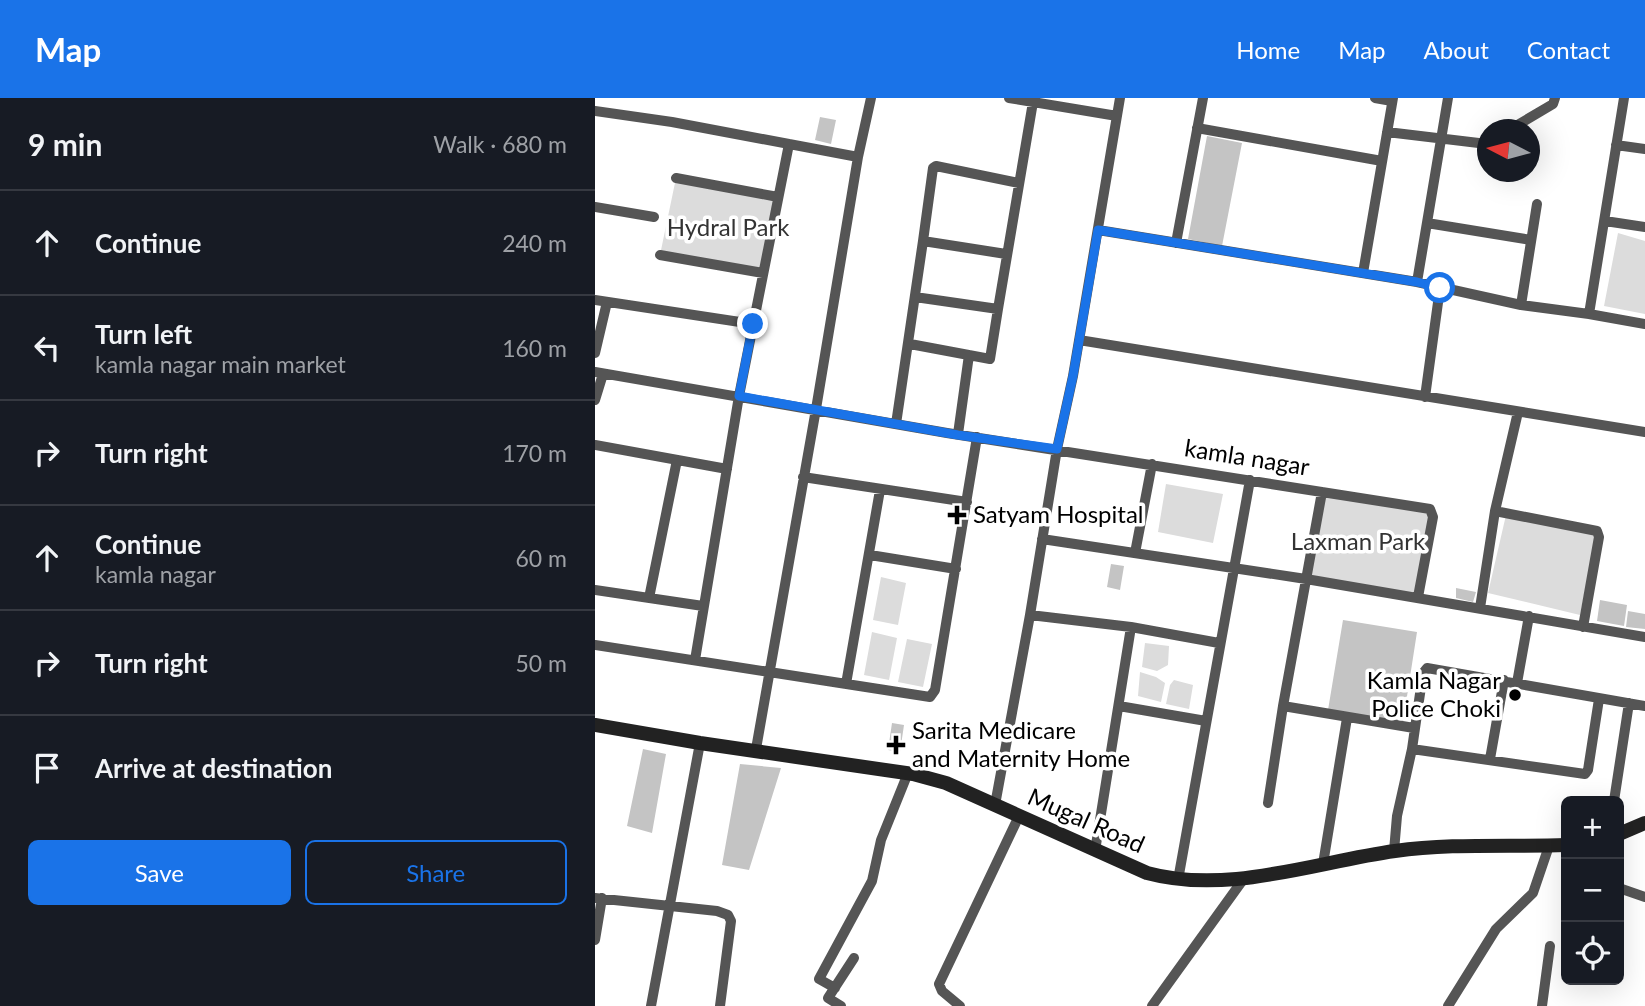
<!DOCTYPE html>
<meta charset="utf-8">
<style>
body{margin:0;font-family:Lato,sans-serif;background:#20242c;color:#f1f3f6}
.controls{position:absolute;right:21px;bottom:21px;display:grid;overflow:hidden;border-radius:10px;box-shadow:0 7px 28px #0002}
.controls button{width:63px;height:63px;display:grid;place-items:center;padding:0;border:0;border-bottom:2px solid #363941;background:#171b24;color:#f1f3f6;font:35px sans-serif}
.compass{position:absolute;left:882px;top:21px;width:63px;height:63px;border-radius:50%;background:#171b24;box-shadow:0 7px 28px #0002;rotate:276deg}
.stop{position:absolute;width:21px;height:21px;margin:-16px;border:5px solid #1a73e8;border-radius:50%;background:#fff}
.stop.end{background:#1a73e8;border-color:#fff;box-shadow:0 2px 7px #0008}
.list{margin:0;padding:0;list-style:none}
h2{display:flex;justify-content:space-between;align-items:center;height:91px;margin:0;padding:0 28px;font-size:30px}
h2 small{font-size:23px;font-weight:400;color:#9ea1a6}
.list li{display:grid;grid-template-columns:46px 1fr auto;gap:21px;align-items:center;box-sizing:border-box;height:105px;padding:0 28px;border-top:2px solid #363941}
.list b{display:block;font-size:26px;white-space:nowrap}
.list p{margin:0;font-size:23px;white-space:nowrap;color:#9ea1a6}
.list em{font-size:23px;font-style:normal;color:#9ea1a6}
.actions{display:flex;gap:14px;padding:21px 28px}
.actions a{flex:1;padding:16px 0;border:2px solid #1a73e8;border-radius:10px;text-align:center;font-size:24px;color:#1a73e8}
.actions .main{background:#1a73e8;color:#fff}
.icon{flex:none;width:38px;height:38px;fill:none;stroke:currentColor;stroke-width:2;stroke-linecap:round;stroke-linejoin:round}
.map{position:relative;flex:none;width:1050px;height:908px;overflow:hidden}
header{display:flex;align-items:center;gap:42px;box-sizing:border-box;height:98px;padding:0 35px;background:#1a73e8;color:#fff}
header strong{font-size:33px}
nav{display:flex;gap:38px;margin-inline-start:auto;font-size:24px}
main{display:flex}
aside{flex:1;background:#171b24}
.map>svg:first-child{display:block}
</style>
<header>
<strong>Map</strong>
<nav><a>Home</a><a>Map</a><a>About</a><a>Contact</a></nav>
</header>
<main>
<aside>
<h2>9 min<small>Walk · 680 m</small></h2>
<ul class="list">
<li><svg class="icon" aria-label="ahead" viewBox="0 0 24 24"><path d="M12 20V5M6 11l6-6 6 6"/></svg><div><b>Continue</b></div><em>240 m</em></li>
<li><svg class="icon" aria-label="left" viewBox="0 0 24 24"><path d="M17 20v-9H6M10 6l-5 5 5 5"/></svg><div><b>Turn left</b><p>kamla nagar main market</p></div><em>160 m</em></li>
<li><svg class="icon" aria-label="right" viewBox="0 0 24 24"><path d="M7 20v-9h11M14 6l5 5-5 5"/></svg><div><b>Turn right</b></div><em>170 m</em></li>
<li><svg class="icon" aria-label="ahead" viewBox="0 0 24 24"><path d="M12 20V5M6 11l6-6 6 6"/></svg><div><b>Continue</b><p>kamla nagar</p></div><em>60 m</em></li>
<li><svg class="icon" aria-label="right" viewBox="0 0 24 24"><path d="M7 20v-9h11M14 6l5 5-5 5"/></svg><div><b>Turn right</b></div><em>50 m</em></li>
<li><svg class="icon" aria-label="arrive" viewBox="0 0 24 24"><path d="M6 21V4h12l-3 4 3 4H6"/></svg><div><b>Arrive at destination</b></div></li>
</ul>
<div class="actions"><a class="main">Save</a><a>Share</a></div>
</aside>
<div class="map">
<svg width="1050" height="908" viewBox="0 0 1050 908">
<rect width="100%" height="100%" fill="#fff"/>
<path fill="#dcdcdc" d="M81,80L183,99L168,175L65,157Z
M1023,135L1050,143V216L1009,208Z
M571,386L628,396L618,445L563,434Z
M727,394L835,411L823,499L711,481Z
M911,417L1001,437L985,517L893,495Z
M286,479L311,485L303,527L278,522Z
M277,534L302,540L294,582L269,577Z
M312,541L337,546L328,589L303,584Z
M550,545L574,548L573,567L562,573L547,569Z
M545,574L561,579L570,585L566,604L543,598Z
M579,582L598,587L594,611L571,606L575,587Z"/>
<path fill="#c4c4c4" d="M225,19L241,22L236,46L220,42Z
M612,38L647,45L627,148L593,141Z
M516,466L529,468L525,492L512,489Z
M861,490L881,494L878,504L861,500Z
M1005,502L1032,507L1029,528L1002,523Z
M1033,513L1050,516V531L1031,529Z
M748,522L822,534L808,624L733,612Z
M297,625L309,627L305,654L293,652Z
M48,651L71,656L57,735L32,728Z
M145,666L186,670L154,772L127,767Z"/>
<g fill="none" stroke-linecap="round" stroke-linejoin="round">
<path stroke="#555" stroke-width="10" d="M414,0L522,18
M780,0L797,3
M1029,0L994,216L1050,226
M0,13L77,24L263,59L276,0
M602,30L787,63
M914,32L958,6L960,0
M792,34L892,46
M1021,47L1050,51
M81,80L183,99
M0,109L59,119
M1010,123L1050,129
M832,125L936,142
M503,132L822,184L926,207L994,216
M581,145L608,0
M411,156L328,143L338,70L341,68L424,85
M65,157L168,175
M768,175L798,0
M822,184L853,0
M320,199L403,211L438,4
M0,202L158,226
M926,207L942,106
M484,242L1050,334
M315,246L395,261L403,211
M0,255L12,204
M0,274L352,335L835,411L838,419L823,499
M830,299L845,190
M0,302L8,276
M301,326L328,143
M363,336L374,257
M0,347L132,371
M208,379L372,404
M727,394L688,608L819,630
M900,413L1002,433L1004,439L988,529
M447,441L711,481L1050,539
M540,455L557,366
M275,457L361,471
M0,492L108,508
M54,500L82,362
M885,510L900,413L923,314
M435,517L536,529L624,545
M0,547L335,599L340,592L382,339
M100,562L144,298L194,46
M922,585L934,518
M251,586L285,392
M524,608L611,623
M161,651L221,311L263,59
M817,651L990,676L993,672L1004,601
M895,661L909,582
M1019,703L1034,605
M673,705L688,608
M400,707L435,517L462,351L478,278L525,0
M500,753L536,529
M799,753L802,718L817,651L828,575L832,570L1050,608
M728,766L752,620
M583,782L655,382
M1024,790L1050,799
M0,800L122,813L133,817L136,823L125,908
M0,842L7,800
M240,890L224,881L277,783L286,742L313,675
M56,908L105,645
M246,908L233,900L259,860
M365,908L347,893L344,886L424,718
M557,908L650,779
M853,908L901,831L938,795L954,748
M947,908L955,848"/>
<path stroke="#222" stroke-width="14" d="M0,627L105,645L318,676L351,685L552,775C633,797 720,764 800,753C858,745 914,749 971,747
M1024,736L1050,725"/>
</g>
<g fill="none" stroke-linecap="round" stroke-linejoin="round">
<path stroke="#1a73e8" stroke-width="9" d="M158,226L144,298L363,337L462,351L478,278L503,132L822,184L845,190"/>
</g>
<g fill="#000" stroke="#fff" stroke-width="2.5">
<path d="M358.5 406.5h7v7h7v7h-7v7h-7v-7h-7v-7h7z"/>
<circle cx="920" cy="597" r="7"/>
<path d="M297.5 636.5h7v7h7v7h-7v7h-7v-7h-7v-7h7z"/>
</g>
<g text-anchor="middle" stroke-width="7" stroke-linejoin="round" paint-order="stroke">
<g font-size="24" fill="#333" stroke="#fff">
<text x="133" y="138">Hydral Park</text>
<text x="763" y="452">Laxman Park</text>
</g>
<g font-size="24" fill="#000" stroke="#fff">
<text transform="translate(652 360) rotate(9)" y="8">kamla nagar</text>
<text transform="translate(491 723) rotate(24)" y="8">Mugal Road</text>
</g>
<g font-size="24" fill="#000" stroke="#fff" text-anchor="start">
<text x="378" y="425">Satyam Hospital</text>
<text x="906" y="591" text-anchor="end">Kamla Nagar<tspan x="906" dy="28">Police Choki</tspan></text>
<text x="317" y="641">Sarita Medicare<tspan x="317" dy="28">and Maternity Home</tspan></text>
</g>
</g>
</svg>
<div class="controls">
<button>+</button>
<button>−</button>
<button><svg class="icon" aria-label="locate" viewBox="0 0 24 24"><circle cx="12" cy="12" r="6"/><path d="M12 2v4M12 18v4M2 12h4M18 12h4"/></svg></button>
</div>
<svg class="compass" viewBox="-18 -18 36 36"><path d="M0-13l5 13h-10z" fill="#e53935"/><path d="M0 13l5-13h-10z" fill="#9ea1a6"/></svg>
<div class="stop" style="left:845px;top:190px"></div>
<div class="stop end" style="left:158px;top:226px"></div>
</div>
</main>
